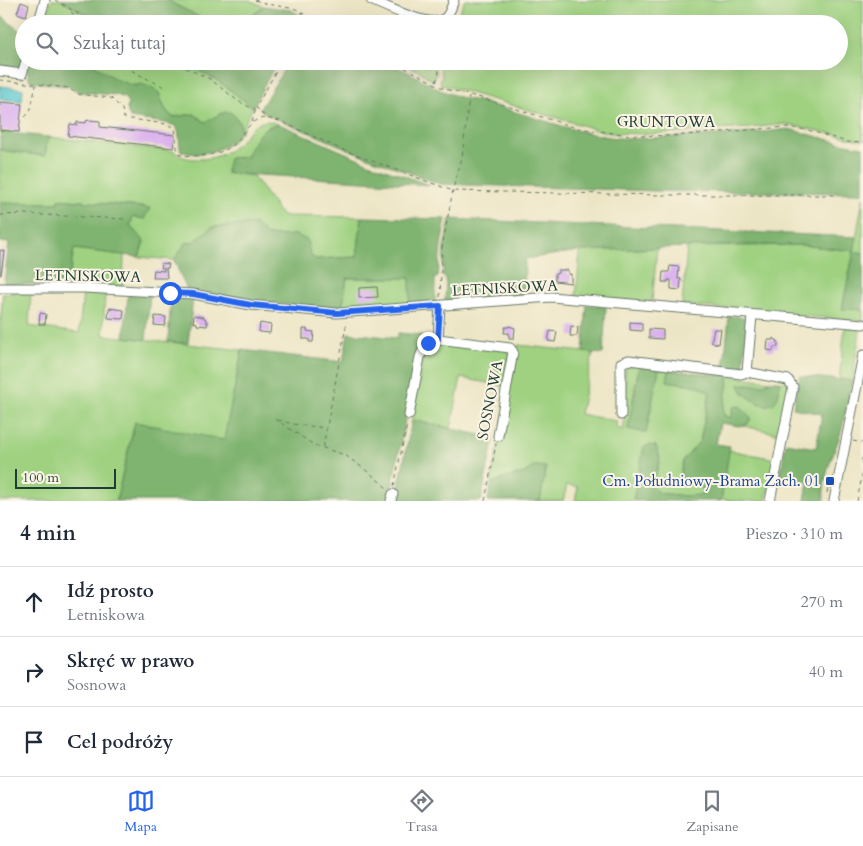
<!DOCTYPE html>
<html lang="pl">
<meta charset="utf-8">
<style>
body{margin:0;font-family:Cardo,serif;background:#f2f2f3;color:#1f2937}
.scale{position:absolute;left:15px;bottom:12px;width:101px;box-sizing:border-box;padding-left:5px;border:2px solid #1f3d34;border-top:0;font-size:14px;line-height:18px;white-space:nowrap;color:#1f3d34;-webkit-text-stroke:4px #fcf5e5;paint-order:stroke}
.stop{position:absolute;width:15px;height:15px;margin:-11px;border:4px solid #2563eb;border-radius:50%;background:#fff}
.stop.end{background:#2563eb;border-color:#fff;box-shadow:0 1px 5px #0008}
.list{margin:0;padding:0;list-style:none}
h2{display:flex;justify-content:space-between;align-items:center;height:65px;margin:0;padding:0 20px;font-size:21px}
h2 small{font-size:16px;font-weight:400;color:#747a83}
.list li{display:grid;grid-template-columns:32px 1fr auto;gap:15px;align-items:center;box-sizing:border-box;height:70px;padding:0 20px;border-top:1px solid #e0e1e3}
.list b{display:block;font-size:19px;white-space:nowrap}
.list p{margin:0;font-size:16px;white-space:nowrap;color:#747a83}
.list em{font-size:16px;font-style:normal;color:#747a83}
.icon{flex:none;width:28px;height:28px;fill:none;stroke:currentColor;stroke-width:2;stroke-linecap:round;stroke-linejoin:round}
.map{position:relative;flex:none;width:863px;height:501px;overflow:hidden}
.search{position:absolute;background:#fff;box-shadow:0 5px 20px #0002;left:15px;right:15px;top:15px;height:55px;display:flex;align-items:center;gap:12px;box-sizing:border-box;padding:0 18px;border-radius:28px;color:#747a83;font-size:19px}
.sheet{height:275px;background:#fff}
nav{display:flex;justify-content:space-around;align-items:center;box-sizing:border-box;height:70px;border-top:1px solid #e0e1e3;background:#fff;font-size:14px;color:#747a83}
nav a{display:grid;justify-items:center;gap:2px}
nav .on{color:#2563eb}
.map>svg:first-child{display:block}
</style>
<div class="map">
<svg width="863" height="501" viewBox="0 0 863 501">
<rect width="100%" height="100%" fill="#fcf5e5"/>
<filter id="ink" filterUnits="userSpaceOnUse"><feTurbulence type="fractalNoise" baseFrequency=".02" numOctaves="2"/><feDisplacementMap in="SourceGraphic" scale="10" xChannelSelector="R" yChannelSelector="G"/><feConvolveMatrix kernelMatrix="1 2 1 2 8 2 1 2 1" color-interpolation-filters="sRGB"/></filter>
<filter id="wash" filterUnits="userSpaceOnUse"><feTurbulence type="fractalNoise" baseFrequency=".0096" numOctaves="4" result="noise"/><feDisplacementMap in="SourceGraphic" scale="20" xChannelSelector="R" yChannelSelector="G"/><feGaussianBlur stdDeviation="1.12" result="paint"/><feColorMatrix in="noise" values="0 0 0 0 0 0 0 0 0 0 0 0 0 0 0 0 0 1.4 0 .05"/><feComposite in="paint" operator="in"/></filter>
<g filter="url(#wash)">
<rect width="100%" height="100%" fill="#ece5c5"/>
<path fill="#9fd181" stroke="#5f875a" d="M51,0H61L104,24H43Z
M166,0H249L263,6L244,24H213Z
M465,0H863V140L856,139L787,124L750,128L647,134L609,133L442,85L440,82L442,76L439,61H839V24H454Z
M88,61H178L215,79L253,107L240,133V123L205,122L194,114L173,117C164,110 162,103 159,93L141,84C122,90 104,70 88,61Z
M396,61H417L428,67L432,65L437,71L433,81L419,71Z
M268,121L279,124C258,126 257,140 247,155C243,162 232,168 226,173L253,176L282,216L362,217L357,257L316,259L311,256L296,235L267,236L212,227L195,241L186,243L174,260L139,257L144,241L130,226L133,217L149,208L60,199L58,203H0V150L45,156L48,137L174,151C181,158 189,159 199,159C212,159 225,155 235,146C249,135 249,123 268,121Z
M863,197V253L854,251L842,308L863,310V319L859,321L682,305L687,247L802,245L854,251Z
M657,248L652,302L576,297L580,251Z
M74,249L124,255L123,287L68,284Z
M347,278H411L410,305L342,309Z
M3,293H31L29,326L79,333L83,293H105L103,335L242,350L224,441L135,422L116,501H0V326Z
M845,327L859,328L860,330L852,381L839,379Z
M438,343L508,350L510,354L504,386L461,378L451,428L412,420L424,351Z
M518,345L593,353L580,414L616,421L617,429H624L625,370L630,365L639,366L628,429L646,433L659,369L669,370L668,381L699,386L710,392L700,441L683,461V478L705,489L702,495L685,496L659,493L653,487L660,457L644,448L633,501H575L578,487L567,485L563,501H540L546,467L535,466L524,473L491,483Z
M729,376L770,381L763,385L743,384L742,392L765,406C778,398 780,397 779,381L786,382L790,386L780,434L744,426L749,423L732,410V418L725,416L722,412Z
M729,450L775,459L766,501H733L721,499Z"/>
<path fill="#7fb36f" stroke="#4f7852" d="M61,0H166L213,24H104Z
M263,6L291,10L307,19L303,24H244Z
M0,15L24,34V54L19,71L0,69Z
M30,61H88L117,80L135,86L141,84L150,87L159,93C162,103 164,110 173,117L194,114L205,122L222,113L230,112C264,137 204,162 181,151C178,141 181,136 176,126L166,123L130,118L127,109L128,104L125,98L117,95L79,92L71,87L30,81L27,68Z
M178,61H277L253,107L215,79Z
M289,61H384L412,74L440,90L462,98L482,102L575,130L609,137L629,139L755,133L789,129L841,143L863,147V193L657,191L440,184L360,154L268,115L260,109Z
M279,124L371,164L430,185L226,173L229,158L246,157C254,141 260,126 279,124Z
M0,132L48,137L45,156L0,150Z
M60,199L150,208L144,219L133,217L130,226L144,241L139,257L74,249L68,284H4L9,243L0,242V203H58Z
M362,217L446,219L441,245L438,277L435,278V303L410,305V278H347L342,309L244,301L187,290L174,260L186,243L195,241L212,227L256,224L267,236L296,235L307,240L311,256L316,259L357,257Z
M450,219L857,237L854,251L863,253V310L842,309L854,251L802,245H743L580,251L525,259L524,296L445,302L446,278L443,277L444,248Z
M128,295H150L146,340L124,337Z
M171,297L193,298L188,343L168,342Z
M587,305L606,307L603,354L583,352Z
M729,316L748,318L743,369L724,367Z
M348,333L397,338L398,333L422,335L389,501H116L135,422L224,440L242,350L343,362Z
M639,366L659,369L646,433L628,429Z
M669,370L729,376L723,412L725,416L732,418L733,407L740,406L751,418C747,431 731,424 720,423L716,444L730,446L721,501H633L644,447L649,445L656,446L660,458L653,487L659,493L685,496L701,495L704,489L683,478L680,472L683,461L700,441L710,393L699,386L667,381Z
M800,376L852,381C847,400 845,423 838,441C831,460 822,480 824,501H805L808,482L780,476L786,443L816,448L822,414L793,408Z
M770,381H779C783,425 741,398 739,384L763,385Z
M412,420L494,438L481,501H396Z
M535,466L546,467L540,501H488L491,483L524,473Z"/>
<path fill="#5cc9d3" stroke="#3e8384" d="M0,86L23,89L22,101L0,99Z"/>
<g id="blocks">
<path fill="#d8aaf0" d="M21,2L29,5L26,16L17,13Z
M0,102L22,104L19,132L0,130Z
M89,120L100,121V127L175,135L173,148L68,136L70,124L77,125V122L86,123V121Z
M0,250L4,251L1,275H0Z
M162,263L169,264L168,268H166L167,278H153L154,270L164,271V268H161Z
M670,266L679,267L678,279H681L680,290L671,289V280H668V282H662L663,272H669Z
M558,270H568V274H571V283L555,281V274L558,273Z
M377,287L378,297L359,298V288Z
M109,308L124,310L123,319L108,318Z
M40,313L46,314L45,324H39Z
M194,315L204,317V318L206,319V322H208L207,326L197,325V323L193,322Z
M155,316L166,317L165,326L154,325Z
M630,322L642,323V331L630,330Z
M260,323L271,325L270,333L259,332Z
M509,326L515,328L514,338H509V333H504L505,327H509Z
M571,326L578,327L577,336H570Z
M303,329H307V331L314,332L313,342H309V339H303Z
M649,329L663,330V339L649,338Z
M714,329H721L719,344L711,342Z
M550,331L557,332L555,342L548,341Z
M773,338L778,341V347H774L773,351L767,350L768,340H773Z"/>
</g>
</g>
<g filter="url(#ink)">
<use href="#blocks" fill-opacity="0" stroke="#677867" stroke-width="1"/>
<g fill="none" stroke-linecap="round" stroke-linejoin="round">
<g stroke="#677867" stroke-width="11">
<path id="minor" d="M371,0C385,6 433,30 445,18C450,14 452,5 454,0
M38,24L45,0
M0,71L22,74L26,61
M0,288H85L193,294L251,305L337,313L551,297L863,324
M438,339L440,306
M747,372L752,315
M409,415L420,357C424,346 427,343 438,339L510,348L513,352L498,436
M621,415V363L629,360L741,374L747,372L788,380L793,387L770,501
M391,501L393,494
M834,501L863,355"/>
</g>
<path stroke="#677867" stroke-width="1" stroke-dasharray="4 4" stroke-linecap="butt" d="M55,0L95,24
M255,0L267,4L296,9L320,24
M71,12L83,24
M308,24L312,19
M119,61C134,74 149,79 166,88
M171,61L210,79L238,101L255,110
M390,61L418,74L444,89L478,97L577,128L629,135L672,136L786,127L808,130L847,142L863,143
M0,80L68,88L78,94L111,98L122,109L124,118L166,124L175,128L177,148L180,155C200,157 220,156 236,143C239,140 241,136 243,133C256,117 260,116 280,121L343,150L453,191L662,195H835
M436,82L439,73L437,61
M264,116L256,107L282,61
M25,117L30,112L36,85
M252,122L256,108
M0,215L24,214L124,219
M440,297L442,247L454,185L462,158L469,97
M275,419L314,445L345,455L371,474L387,488
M278,420L293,424L326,428
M853,441L863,443
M323,447L347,321
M863,457L860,463H863
M394,486L407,424
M827,493L829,482
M485,501L496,444
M857,501L863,471"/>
<use href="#minor" stroke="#fff" stroke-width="9"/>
</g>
</g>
<g fill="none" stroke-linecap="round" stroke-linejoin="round" filter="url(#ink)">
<path stroke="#2563eb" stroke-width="6" d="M170,293L193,294L251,305L337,313L440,306L438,339L428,343"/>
</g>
<rect fill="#1a4fb4" stroke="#fcf5e5" stroke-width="2" x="825" y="476" width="10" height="10" rx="2.5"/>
<g text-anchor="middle" stroke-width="4" stroke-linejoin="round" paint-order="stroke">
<g font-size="15" fill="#1f3d34" stroke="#fcf5e5">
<text x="666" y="127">GRUNTOWA</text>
<text transform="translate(88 276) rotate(1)" y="5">LETNISKOWA</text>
<text transform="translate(505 288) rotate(-3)" y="5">LETNISKOWA</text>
<text transform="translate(490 400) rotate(-79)" y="5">SOSNOWA</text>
</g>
<g font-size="15" fill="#164399" stroke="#fcf5e5" text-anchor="end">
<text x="820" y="486">Cm. Południowy-Brama Zach. 01</text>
</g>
</g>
</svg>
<div class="scale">100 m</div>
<div class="stop" style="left:170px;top:293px"></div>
<div class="stop end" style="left:428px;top:343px"></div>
<div class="search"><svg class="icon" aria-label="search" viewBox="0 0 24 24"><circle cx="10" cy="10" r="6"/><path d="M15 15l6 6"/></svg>Szukaj tutaj</div>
</div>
<section class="sheet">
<h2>4 min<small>Pieszo · 310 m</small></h2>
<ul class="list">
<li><svg class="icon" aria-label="ahead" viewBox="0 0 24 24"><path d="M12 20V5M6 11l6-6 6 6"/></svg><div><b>Idź prosto</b><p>Letniskowa</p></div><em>270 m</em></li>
<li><svg class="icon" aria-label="right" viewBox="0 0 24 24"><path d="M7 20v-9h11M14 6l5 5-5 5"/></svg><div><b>Skręć w prawo</b><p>Sosnowa</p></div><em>40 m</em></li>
<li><svg class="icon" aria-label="arrive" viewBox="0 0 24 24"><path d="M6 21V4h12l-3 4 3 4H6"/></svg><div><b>Cel podróży</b></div></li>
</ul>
</section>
<nav>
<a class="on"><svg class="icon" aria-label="map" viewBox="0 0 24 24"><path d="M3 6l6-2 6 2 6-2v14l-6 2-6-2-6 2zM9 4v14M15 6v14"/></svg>Mapa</a>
<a><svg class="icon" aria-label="directions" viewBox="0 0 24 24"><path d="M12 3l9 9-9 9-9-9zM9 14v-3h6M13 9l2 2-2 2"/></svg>Trasa</a>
<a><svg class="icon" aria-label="saved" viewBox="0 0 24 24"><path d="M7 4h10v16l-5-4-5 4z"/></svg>Zapisane</a>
</nav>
